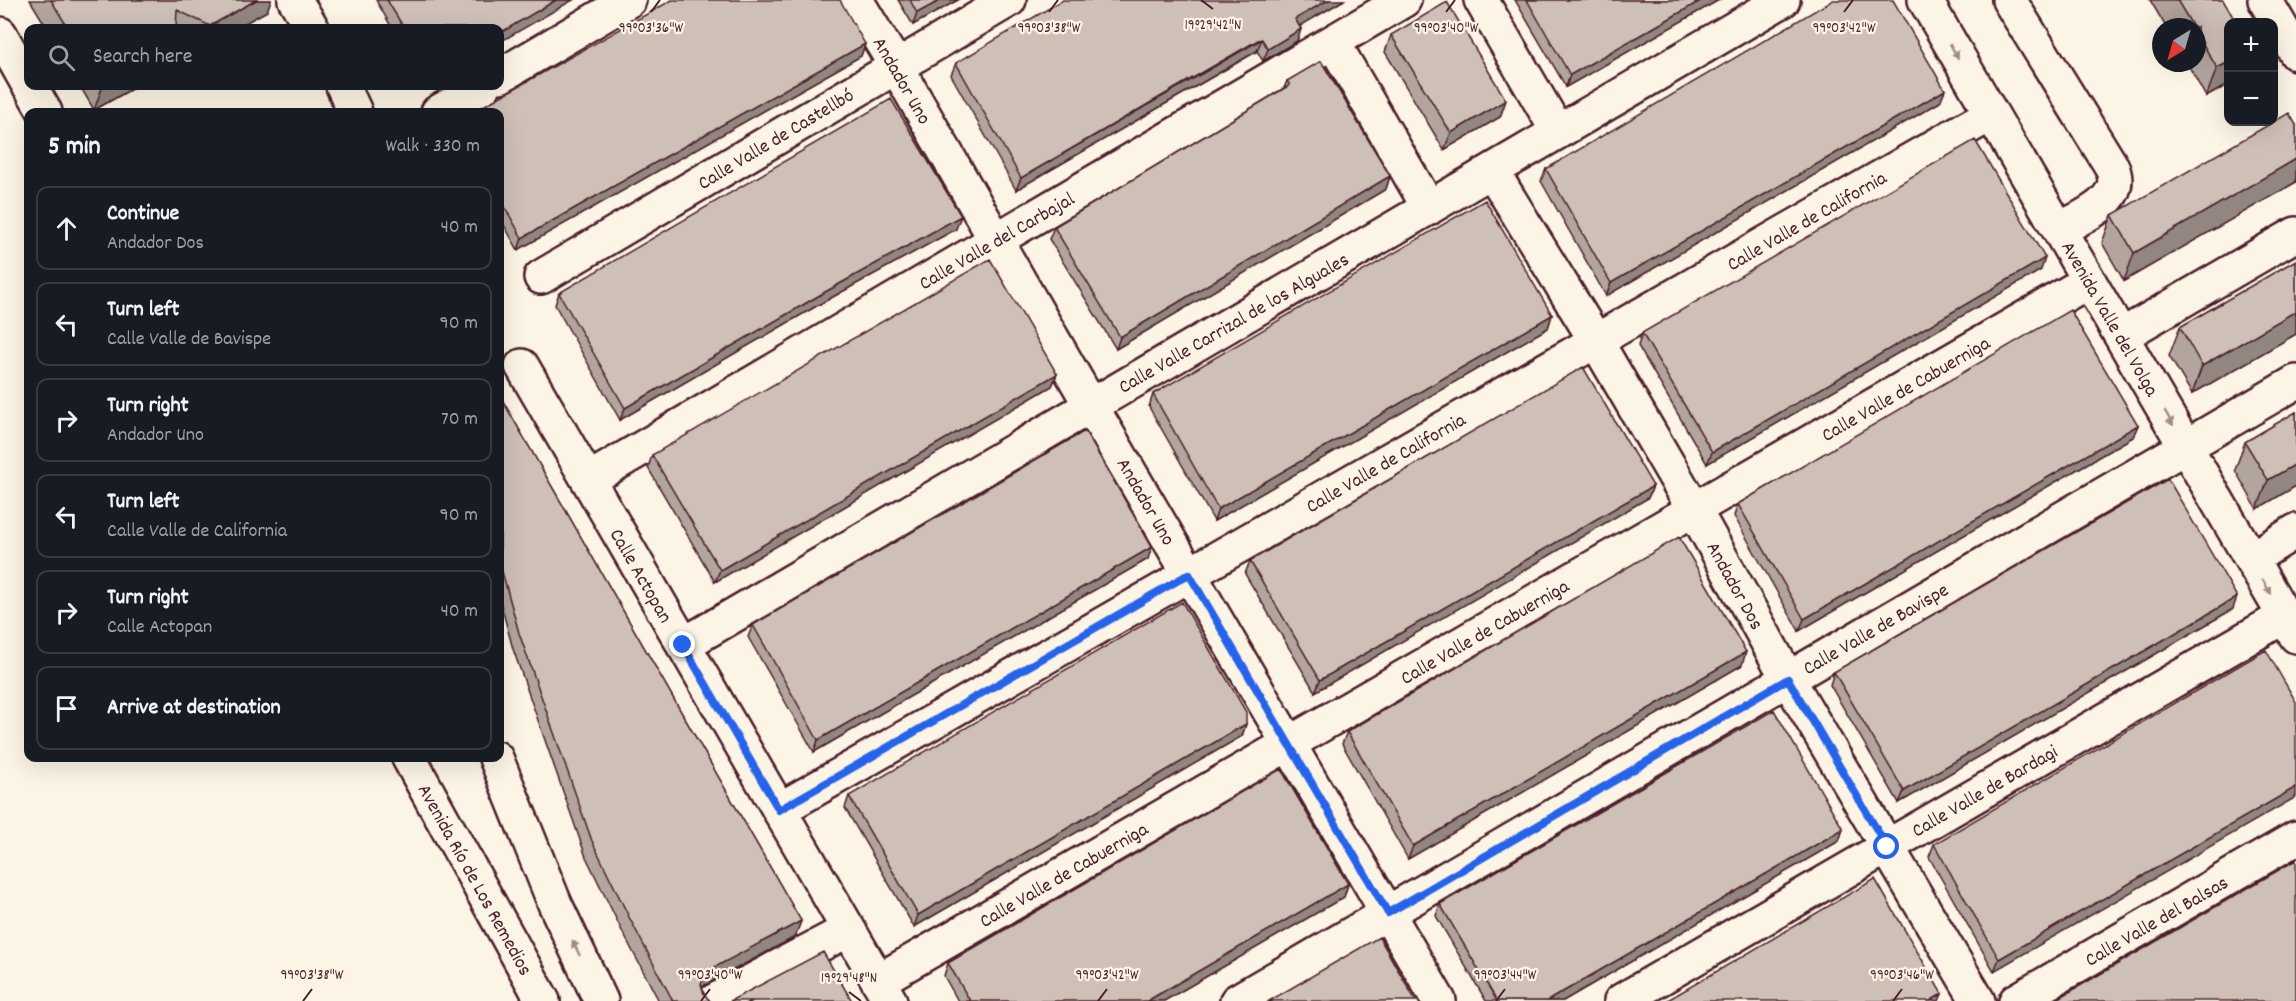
<!DOCTYPE html>
<meta charset="utf-8">
<style>
body{margin:0;font-family:Dekko,sans-serif;background:#242831;color:#f1f3f6}
.controls{position:absolute;right:18px;top:18px;display:grid;overflow:hidden;border-radius:12px;box-shadow:0 6px 24px #0002}
.controls button{width:54px;height:54px;display:grid;place-items:center;padding:0;border:0;border-bottom:2px solid #363941;background:#171b24;color:#f1f3f6;font:30px sans-serif}
.compass{position:absolute;left:2152px;top:18px;width:54px;height:54px;border-radius:50%;background:#171b24;box-shadow:0 6px 24px #0002;rotate:217deg}
.stop{position:absolute;width:18px;height:18px;margin:-14px;border:4px solid #2563eb;border-radius:50%;background:#fff}
.stop.end{background:#2563eb;border-color:#fff;box-shadow:0 2px 6px #0008}
.list{margin:0;padding:0;list-style:none}
h2{display:flex;justify-content:space-between;align-items:center;height:78px;margin:0;padding:0 24px;font-size:26px}
h2 small{font-size:20px;font-weight:400;color:#9ea1a6}
.list li{display:grid;grid-template-columns:39px 1fr auto;gap:18px;align-items:center;box-sizing:border-box;height:84px;margin:0 12px 12px;padding:0 12px;border:2px solid #363941;border-radius:12px}
.list b{display:block;font-size:22px;white-space:nowrap}
.list p{margin:0;font-size:20px;white-space:nowrap;color:#9ea1a6}
.list em{font-size:20px;font-style:normal;color:#9ea1a6}
.icon{flex:none;width:33px;height:33px;fill:none;stroke:currentColor;stroke-width:2;stroke-linecap:round;stroke-linejoin:round}
.map{position:relative;flex:none;width:2296px;height:1001px;overflow:hidden}
.search{position:absolute;background:#171b24;box-shadow:0 6px 24px #0002;left:24px;top:24px;width:480px;height:66px;display:flex;align-items:center;gap:15px;box-sizing:border-box;padding:0 21px;border-radius:12px;color:#9ea1a6;font-size:22px}
.panel{position:absolute;background:#171b24;box-shadow:0 6px 24px #0002;left:24px;top:108px;width:480px;height:654px;border-radius:12px}
.map>svg:first-child{display:block}
</style>
<div class="map">
<svg width="2296" height="1001" viewBox="0 0 2296 1001">
<rect width="100%" height="100%" fill="#fcf5e5"/>
<filter id="ink" filterUnits="userSpaceOnUse"><feTurbulence type="fractalNoise" baseFrequency=".0167" numOctaves="2"/><feDisplacementMap in="SourceGraphic" scale="12" xChannelSelector="R" yChannelSelector="G"/><feConvolveMatrix kernelMatrix="1 2 1 2 8 2 1 2 1" color-interpolation-filters="sRGB"/></filter>
<g filter="url(#ink)">
<g fill="none" stroke-linecap="round" stroke-linejoin="round">
<g stroke="#4a1f2b" stroke-width="38">
<path id="minor" d="M856,0L896,66L1091,406L1439,1001
M1481,0L1558,132
M1925,0L2296,636
M2009,0L2112,167C2126,201 2084,215 2059,230
M2265,0L2296,53
M1333,42L1429,208
M500,76L629,0
M438,112L484,86
M1492,171L1596,341L1694,509L1788,679L1978,1001
M541,277L1009,0
M2121,336L2296,234
M522,366L890,1001
M588,480L1404,0
M2251,559L2296,531
M683,645L1783,0
M779,810L1991,114
M878,981L2089,281
M714,1001L848,930
M1237,1001L2296,382
M1621,1001L2285,616
M2016,1001L2296,838"/>
</g>
<g stroke="#4a1f2b" stroke-width="38">
<path id="highway" d="M295,0L312,28
M0,34L28,84
M30,86L45,112
M343,86L355,112
M409,758L543,1001
M496,758L555,904L601,1001"/>
</g>
<use href="#minor" stroke="#fcf5e5" stroke-width="33"/>
<use href="#highway" stroke="#fcf5e5" stroke-width="33"/>
</g>
<path fill="#b2a59d" stroke="#4a1f2b" stroke-width="1.5" d="M30,0H271L267,11L236,28H47Z
M376,0H573L500,28H392Z
M898,0H958L913,25Z
M1344,0L1300,26L1301,29L1297,41L1263,61L1257,51L1254,53L1016,190L951,75L956,63Z
M1515,0H1719L1566,87Z
M2150,0H2223L2229,22V84L2206,97L2187,63H2197V27H2166Z
M1391,35L1506,100L1500,117L1444,150L1385,52Z
M865,44L861,56L518,250L500,218V112Z
M1287,81L1390,176L1386,189L1116,349L1049,239L1054,227L1284,88Z
M80,86H137L94,110Z
M1940,102L1606,296L1541,181L1546,169Z
M2296,125V182L2124,281L2102,243L2112,215Z
M956,229L820,304L620,420L555,305L559,293Z
M2296,260V334L2192,394L2169,356L2180,327Z
M2041,270L1707,464L1638,346L1642,333Z
M1552,315L1548,328L1214,521L1149,407L1153,394Z
M1057,374L1052,386L715,582L648,468L652,455Z
M500,396L801,921L795,937L705,985L702,987L704,994L710,1001H659L623,933L586,857L513,649L500,601Z
M2296,412V486L2257,509L2235,470L2245,442Z
M2138,425L2133,437L1799,631L1734,516L1738,504Z
M1653,486L1648,498L1315,692L1245,574L1250,561Z
M1148,559L814,752L748,637L753,625Z
M2233,609L1899,803L1830,685L1834,672Z
M1742,665L1408,859L1342,744L1347,732Z
M2296,702L1994,971L1929,857L1934,844Z
M1246,724L1242,736L914,927L845,808L849,796Z
M1843,829L1839,841L1563,1001H1486L1436,916L1440,904Z
M1348,884L1344,897L1164,1001H958L944,976L948,963Z"/>
<path fill="#918680" stroke="#4a1f2b" stroke-width="1.5" d="M256,0H271L267,11L236,28H209L210,26Z
M556,0H573L500,42V33Z
M941,0H958L913,25L917,13Z
M1328,0H1344L1291,31L1295,19Z
M1702,0H1719L1566,87L1570,75Z
M1301,29L1297,41L1263,61L1268,49Z
M1262,39L1257,51L1016,190L1021,178Z
M865,44L861,56L518,250L522,238Z
M2229,62V84L2206,97L2217,68Z
M107,86H137L94,110L102,88Z
M1945,90L1940,102L1606,296L1611,283Z
M1506,100L1500,117L1444,150L1451,133Z
M2296,159V182L2124,281L2134,253Z
M1390,176L1386,189L1116,349L1120,337Z
M961,216L956,229L820,304L620,420L625,408L825,292Z
M2045,258L2041,270L1707,464L1712,452Z
M2296,311V334L2192,394L2202,366Z
M1552,315L1548,328L1214,521L1218,509Z
M1057,374L1052,386L715,582L720,570Z
M2138,425L2133,437L1799,631L1804,619Z
M2296,464V486L2257,509L2268,480Z
M1653,486L1648,498L1315,692L1320,680Z
M1152,547L1148,559L814,752L818,740Z
M2237,597L2233,609L1899,803L1904,791Z
M1746,652L1742,665L1408,859L1413,846Z
M1246,724L1242,736L914,927L918,915Z
M2296,787V797L1994,971L1999,959Z
M1843,829L1839,841L1563,1001H1547Z
M1348,884L1344,897L1164,1001H1147Z
M801,921L795,937L705,985L698,991L704,975L711,969Z
M1942,994L1939,1001H1930Z"/>
<path fill="#cfc0b7" stroke="#4a1f2b" stroke-width="1.5" d="M51,0H256L210,26L177,10L176,28H68Z
M387,0H556L500,33V28H404Z
M672,0H840L865,44L522,238L500,198V112H473Z
M910,0H941L917,13Z
M1063,0H1328L1295,19L1301,29L1268,49L1262,39L1258,40L1021,178L956,63Z
M1527,0H1702L1570,75Z
M1833,0H1893L1945,90L1611,283L1546,169Z
M2177,0H2223L2236,22H2229V62L2217,68L2197,34V27H2193Z
M1447,2L1506,100L1451,133L1391,35Z
M1321,61L1390,176L1120,337L1054,227L1290,85L1287,81Z
M891,99L961,216L825,292L625,408L559,293Z
M2289,113L2296,125V159L2134,253L2112,215Z
M1975,140L2045,258L1712,452L1642,333Z
M1485,200L1552,315L1218,509L1153,394Z
M990,259L1057,374L720,570L652,455Z
M2296,260V311L2202,366L2180,327Z
M2070,310L2138,425L1804,619L1738,504Z
M1583,367L1653,486L1320,680L1250,561Z
M500,396L801,921L711,969L704,975L701,984L704,994L710,1001H673L629,917L592,841L519,633L500,564Z
M2296,412V464L2268,480L2245,442Z
M1085,431L1152,547L818,740L753,625Z
M2168,479L2237,597L1904,791L1834,672Z
M1679,537L1746,652L1413,846L1347,732Z
M1182,602L1246,712V724L918,915L849,796Z
M2266,650L2296,702V787L1999,959L1934,844Z
M1774,710L1843,829L1547,1001H1497L1440,904Z
M1281,769L1348,884L1147,1001H970L948,963Z
M2296,860V1001H2054Z
M1875,879L1942,994L1930,1001H1666Z
M1379,937L1416,1001H1269Z
M823,952L852,1001H730Z"/>
<defs><path id="oneway-solid" d="M-6-.8H1V-3.2L6.5 0L1 3.2V.8H-6Z" transform="scale(1.5)"/></defs>
<g fill="#a38a88">
<use href="#oneway-solid" transform="translate(1954 51) rotate(60)"/>
<use href="#oneway-solid" transform="translate(2169 418) rotate(60)"/>
<use href="#oneway-solid" transform="translate(2267 587) rotate(59)"/>
<use href="#oneway-solid" transform="translate(576 948) rotate(-116)"/>
</g>
</g>
<g fill="none" stroke-linecap="round" stroke-linejoin="round" filter="url(#ink)">
<path stroke="#2563eb" stroke-width="8" d="M683,645L779,810L1189,574L1388,913L1788,679L1887,847"/>
</g>
<path fill="none" stroke="#4a1f2b" stroke-width="2" d="M1201,0L1213,9M651,12L660,0M1049,12L1058,0M1446,12L1455,0M1844,12L1853,0M849,992L861,1001M303,1001L312,989M701,1001L710,989M1098,1001L1107,989M1496,1001L1505,989M1893,1001L1902,989"/>
<g text-anchor="middle" stroke-width="4.5" stroke-linejoin="round" paint-order="stroke">
<g font-size="20" fill="#4a1f2b" stroke="#fcf5e5">
<text transform="translate(903 80) rotate(60)" y="7">Andador Uno</text>
<text transform="translate(775 138) rotate(-31)" y="7">Calle Valle de Castellbó</text>
<text transform="translate(1806 220) rotate(-30)" y="7">Calle Valle de California</text>
<text transform="translate(996 240) rotate(-30)" y="7">Calle Valle del Carbajal</text>
<text transform="translate(2111 318) rotate(60)" y="7">Avenida Valle del Volga</text>
<text transform="translate(1233 322) rotate(-30)" y="7">Calle Valle Carrizal de los Alguales</text>
<text transform="translate(1905 388) rotate(-30)" y="7">Calle Valle de Cabuerniga</text>
<text transform="translate(1385 462) rotate(-30)" y="7">Calle Valle de California</text>
<text transform="translate(1147 501) rotate(60)" y="7">Andador Uno</text>
<text transform="translate(642 575) rotate(60)" y="7">Calle Actopan</text>
<text transform="translate(1736 585) rotate(61)" y="7">Andador Dos</text>
<text transform="translate(1875 628) rotate(-30)" y="7">Calle Valle de Bavispe</text>
<text transform="translate(1484 631) rotate(-30)" y="7">Calle Valle de Cabuerniga</text>
<text transform="translate(1984 790) rotate(-30)" y="7">Calle Valle de Bardagi</text>
<text transform="translate(1063 874) rotate(-30)" y="7">Calle Valle de Cabuerniga</text>
<text transform="translate(476 879) rotate(61)" y="7">Avenida Río de Los Remedios</text>
<text transform="translate(2156 920) rotate(-30)" y="7">Calle Valle del Balsas</text>
</g>
</g>
<g font-size="15" text-anchor="middle" fill="#4a1f2b" stroke="#fcf5e5" stroke-width="4.5" stroke-linejoin="round" paint-order="stroke">
<text x="1213" y="29">19°29'42"N</text>
<text x="651" y="32">99°03'36"W</text>
<text x="1049" y="32">99°03'38"W</text>
<text x="1446" y="32">99°03'40"W</text>
<text x="1844" y="32">99°03'42"W</text>
<text x="312" y="979">99°03'38"W</text>
<text x="710" y="979">99°03'40"W</text>
<text x="1107" y="979">99°03'42"W</text>
<text x="1505" y="979">99°03'44"W</text>
<text x="1902" y="979">99°03'46"W</text>
<text x="849" y="982">19°29'48"N</text>
</g>
</svg>
<div class="controls">
<button>+</button>
<button>−</button>
</div>
<svg class="compass" viewBox="-18 -18 36 36"><path d="M0-13l5 13h-10z" fill="#e53935"/><path d="M0 13l5-13h-10z" fill="#9ea1a6"/></svg>
<div class="stop" style="left:1887px;top:847px"></div>
<div class="stop end" style="left:683px;top:645px"></div>
<div class="search"><svg class="icon" aria-label="search" viewBox="0 0 24 24"><circle cx="10" cy="10" r="6"/><path d="M15 15l6 6"/></svg>Search here</div>
<section class="panel">
<h2>5 min<small>Walk · 330 m</small></h2>
<ul class="list">
<li><svg class="icon" aria-label="ahead" viewBox="0 0 24 24"><path d="M12 20V5M6 11l6-6 6 6"/></svg><div><b>Continue</b><p>Andador Dos</p></div><em>40 m</em></li>
<li><svg class="icon" aria-label="left" viewBox="0 0 24 24"><path d="M17 20v-9H6M10 6l-5 5 5 5"/></svg><div><b>Turn left</b><p>Calle Valle de Bavispe</p></div><em>90 m</em></li>
<li><svg class="icon" aria-label="right" viewBox="0 0 24 24"><path d="M7 20v-9h11M14 6l5 5-5 5"/></svg><div><b>Turn right</b><p>Andador Uno</p></div><em>70 m</em></li>
<li><svg class="icon" aria-label="left" viewBox="0 0 24 24"><path d="M17 20v-9H6M10 6l-5 5 5 5"/></svg><div><b>Turn left</b><p>Calle Valle de California</p></div><em>90 m</em></li>
<li><svg class="icon" aria-label="right" viewBox="0 0 24 24"><path d="M7 20v-9h11M14 6l5 5-5 5"/></svg><div><b>Turn right</b><p>Calle Actopan</p></div><em>40 m</em></li>
<li><svg class="icon" aria-label="arrive" viewBox="0 0 24 24"><path d="M6 21V4h12l-3 4 3 4H6"/></svg><div><b>Arrive at destination</b></div></li>
</ul>
</section>
</div>
